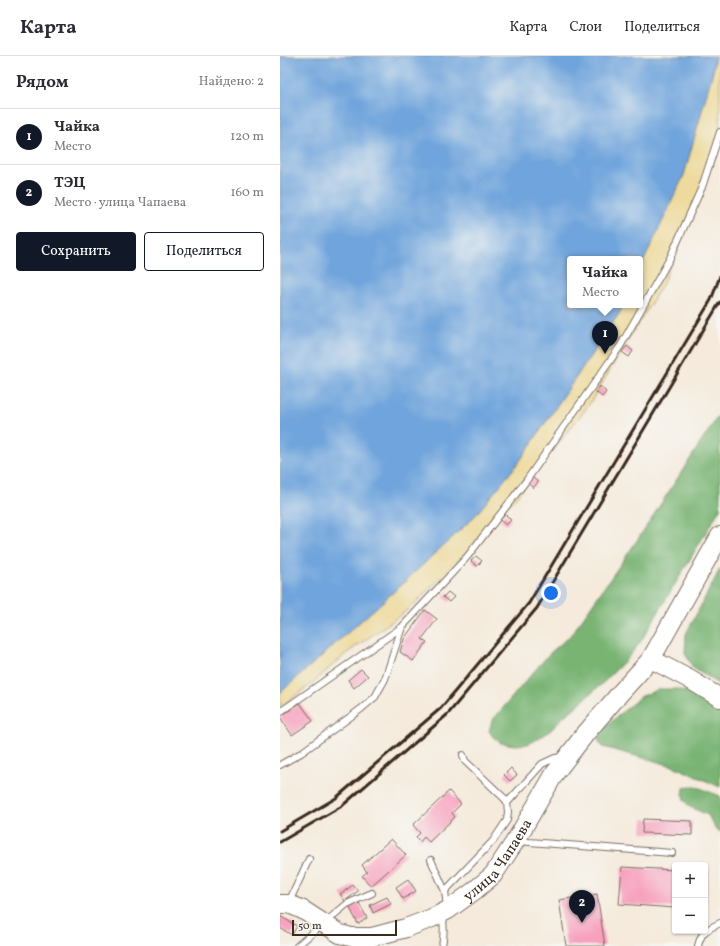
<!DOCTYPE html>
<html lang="ru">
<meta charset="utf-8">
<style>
body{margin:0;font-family:Vollkorn,serif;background:#f7f7f7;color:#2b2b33}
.controls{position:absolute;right:12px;bottom:12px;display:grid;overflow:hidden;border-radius:4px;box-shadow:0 1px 3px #0004}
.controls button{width:36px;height:36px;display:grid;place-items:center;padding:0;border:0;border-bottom:1px solid #e1e1e2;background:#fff;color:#2b2b33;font:20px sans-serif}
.scale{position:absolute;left:12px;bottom:10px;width:105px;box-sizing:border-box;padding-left:4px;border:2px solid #3b2a1e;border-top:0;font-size:11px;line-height:14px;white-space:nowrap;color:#3b2a1e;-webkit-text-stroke:3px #f6f6f2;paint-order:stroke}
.you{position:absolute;left:271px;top:537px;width:14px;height:14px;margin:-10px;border:3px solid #fff;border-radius:50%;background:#1a73e8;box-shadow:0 0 0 6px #1a73e833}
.badge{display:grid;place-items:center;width:26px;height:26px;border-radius:50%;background:#111827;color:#fff;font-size:13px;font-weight:700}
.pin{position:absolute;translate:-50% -33px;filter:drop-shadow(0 1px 2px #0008)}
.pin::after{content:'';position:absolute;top:21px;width:14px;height:12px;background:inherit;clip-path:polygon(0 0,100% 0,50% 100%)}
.popup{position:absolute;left:287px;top:200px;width:76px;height:52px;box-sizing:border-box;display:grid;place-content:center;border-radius:4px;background:#fff;filter:drop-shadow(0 1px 3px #0005);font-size:13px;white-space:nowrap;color:#7c7c81}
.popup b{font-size:15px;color:#2b2b33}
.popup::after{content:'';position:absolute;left:50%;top:100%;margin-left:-8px;border:8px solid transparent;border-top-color:#fff}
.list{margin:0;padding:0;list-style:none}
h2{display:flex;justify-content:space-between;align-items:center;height:52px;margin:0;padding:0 16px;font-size:17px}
h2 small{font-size:13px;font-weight:400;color:#7c7c81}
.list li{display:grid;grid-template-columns:26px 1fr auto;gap:12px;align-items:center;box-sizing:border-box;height:56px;padding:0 16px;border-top:1px solid #e1e1e2}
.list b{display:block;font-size:15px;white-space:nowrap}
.list p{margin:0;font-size:13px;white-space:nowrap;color:#7c7c81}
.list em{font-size:13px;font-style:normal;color:#7c7c81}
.actions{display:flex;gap:8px;padding:12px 16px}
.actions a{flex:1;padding:9px 0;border:1px solid #111827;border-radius:4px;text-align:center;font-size:14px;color:#111827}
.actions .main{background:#111827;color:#fff}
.map{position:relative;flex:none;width:440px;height:890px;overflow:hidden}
header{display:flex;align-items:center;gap:24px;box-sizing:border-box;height:56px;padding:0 20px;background:#fff;border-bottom:1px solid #e1e1e2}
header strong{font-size:19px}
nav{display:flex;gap:22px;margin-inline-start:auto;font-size:14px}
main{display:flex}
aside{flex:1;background:#fff}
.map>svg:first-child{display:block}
</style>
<header>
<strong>Карта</strong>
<nav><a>Карта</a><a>Слои</a><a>Поделиться</a></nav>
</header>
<main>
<aside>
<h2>Рядом<small>Найдено: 2</small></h2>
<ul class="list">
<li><span class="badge">1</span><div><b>Чайка</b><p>Место</p></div><em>120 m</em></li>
<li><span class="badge">2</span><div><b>ТЭЦ</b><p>Место · улица Чапаева</p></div><em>160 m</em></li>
</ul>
<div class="actions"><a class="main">Сохранить</a><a>Поделиться</a></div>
</aside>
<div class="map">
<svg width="440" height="890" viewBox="0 0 440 890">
<rect width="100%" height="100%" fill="#f6f6f2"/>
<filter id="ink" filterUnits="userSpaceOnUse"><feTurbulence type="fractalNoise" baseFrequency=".025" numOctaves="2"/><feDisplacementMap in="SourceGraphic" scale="8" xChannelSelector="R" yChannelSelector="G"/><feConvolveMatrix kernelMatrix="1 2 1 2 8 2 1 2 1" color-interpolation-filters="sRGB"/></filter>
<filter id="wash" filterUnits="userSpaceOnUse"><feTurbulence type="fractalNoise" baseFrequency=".012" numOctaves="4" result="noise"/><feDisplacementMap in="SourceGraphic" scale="16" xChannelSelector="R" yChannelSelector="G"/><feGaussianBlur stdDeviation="0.9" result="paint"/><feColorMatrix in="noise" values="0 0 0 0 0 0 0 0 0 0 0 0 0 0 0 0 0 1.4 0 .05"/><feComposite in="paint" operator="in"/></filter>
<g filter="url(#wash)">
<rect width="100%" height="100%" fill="#f5eadb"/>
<path fill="#79b473" stroke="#5a6f48" d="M440,357V453L361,585L346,604L323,627L293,653L283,661L271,674L249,688L235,689L221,687L213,681L209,675L212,665L244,627L270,597L291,579L358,483Z
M440,513V629L413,612L405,597L406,578Z
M379,633H399L437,650L440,652V731L393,710L323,691L319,687V680L325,671L360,641Z
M410,730L420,732L440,740V776L435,772L428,759L410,751L404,744L403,738L404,732Z"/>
<path fill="#eeda9e" stroke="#94825e" d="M435,0H440V84L438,93L382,229L308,350L240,436L177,506L129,553L67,597L30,629L0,651V637L119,531L194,461L239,406L340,256L343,249H360V213L404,119L433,15Z"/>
<path fill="#6fa4dc" stroke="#55677d" d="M0,0H435L433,15L404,119L360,213V203H290V249H343L340,256L239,406L194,461L119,531L0,637Z"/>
<g id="blocks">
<path fill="#f7a1be" d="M347,290L353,295L349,301L342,296Z
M320,330L326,336L322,341L316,336Z
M252,421L258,426L253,432L247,426Z
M225,458L231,464L226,469L220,464Z
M196,500L202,505L197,510L191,505Z
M168,536L174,541L169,546L163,541Z
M145,554L157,563L142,583L147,586L133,605L120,596L124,583Z
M81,613L88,620L74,632L68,624Z
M20,647L33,665L12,679L0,661Z
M231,712L237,719L230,725L224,719Z
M169,735L181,748L172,757L175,761L149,786L144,781L140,786L136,781L140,777L133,769Z
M363,763L412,765V779L362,777Z
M111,783L126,799L91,830L82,820L87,816L82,809Z
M342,811L395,814V852L339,848Z
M425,816H428L426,849H425Z
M128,823L136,835L123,843L116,831Z
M73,829L78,835L65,845L60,838Z
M317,838L325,890H286L279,844Z
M107,841L111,848L93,857L90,849Z
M79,847L87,862L78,868L70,852Z
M0,860L17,870L12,879L0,872Z"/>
</g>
</g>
<g filter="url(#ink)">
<use href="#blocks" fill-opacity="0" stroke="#7c6d60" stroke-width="1"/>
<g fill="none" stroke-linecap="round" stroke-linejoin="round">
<g stroke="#7c6d60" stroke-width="8">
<path id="lane" d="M0,656L122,571
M0,709L21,697L81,653L95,641L105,623L122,571L187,501L246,425L341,289L390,202L422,131L440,76
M227,747L262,708L275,702L282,701
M237,784L249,786L392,797
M151,804L165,835L167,851
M165,835L213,785L227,764L228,756L227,747L225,743L185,705L183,699
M9,846L29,803
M162,859C165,870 164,879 162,890
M17,890L67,848L92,837
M418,890C422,874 427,874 440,867"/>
</g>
<g stroke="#7c6d60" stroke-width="20">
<g id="secondary">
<path d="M371,603L409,623L440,642"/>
<path id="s1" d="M0,848H9L23,854L60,878L71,881H92L126,872L152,862L168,854L194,835L213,819L236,784L275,717L306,677L342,635L371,603L440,480"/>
</g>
</g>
<use href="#lane" stroke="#fff" stroke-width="6"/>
<use href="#secondary" stroke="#fff" stroke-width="18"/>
<path stroke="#3b2a1e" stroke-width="3" d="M0,775L56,742L161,652L249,547L431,244L440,220
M0,786L62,750L168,658L257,552L440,246"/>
</g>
</g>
<g text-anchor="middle" stroke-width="3" stroke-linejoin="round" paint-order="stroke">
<g font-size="15" fill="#3b2a1e" stroke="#f6f6f2">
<text dy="5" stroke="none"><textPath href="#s1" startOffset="253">улица Чапаева</textPath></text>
</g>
</g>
</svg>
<div class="controls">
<button>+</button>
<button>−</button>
</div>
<div class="scale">50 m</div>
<div class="you"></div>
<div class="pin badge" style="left:325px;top:298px">1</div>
<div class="popup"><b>Чайка</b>Место</div>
<div class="pin badge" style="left:302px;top:867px">2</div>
</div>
</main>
